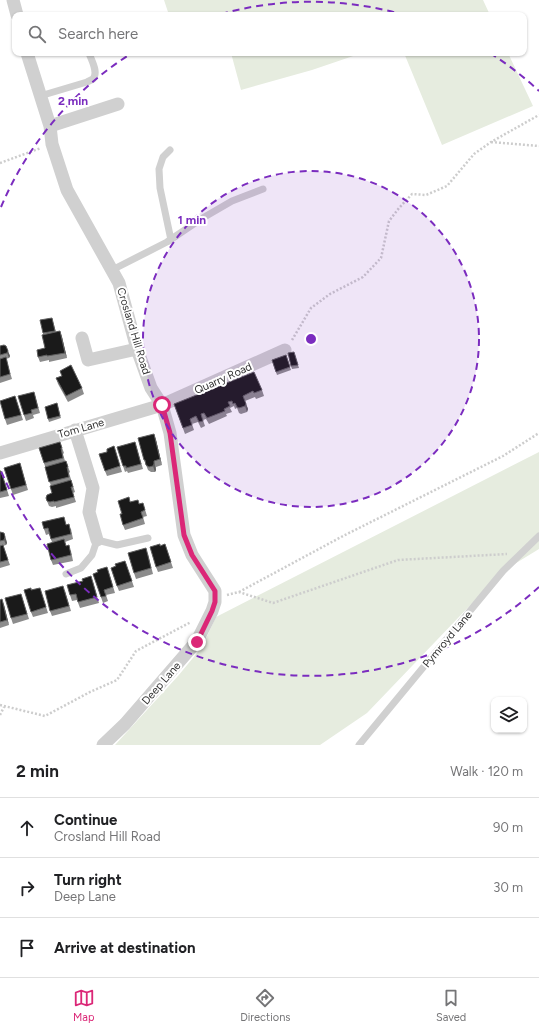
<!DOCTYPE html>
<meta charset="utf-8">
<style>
body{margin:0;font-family:Figtree,sans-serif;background:#f2f2f2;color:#202124}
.controls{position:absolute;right:12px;bottom:12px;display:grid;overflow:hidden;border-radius:8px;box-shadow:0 1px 3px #0004}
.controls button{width:36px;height:36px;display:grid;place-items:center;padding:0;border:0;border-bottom:1px solid #e0e0e0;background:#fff;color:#202124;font:20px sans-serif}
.stop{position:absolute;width:12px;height:12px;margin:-9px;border:3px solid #db2777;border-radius:50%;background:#fff}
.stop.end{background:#db2777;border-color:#fff;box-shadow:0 1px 4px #0008}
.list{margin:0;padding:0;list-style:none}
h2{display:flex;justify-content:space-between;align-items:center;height:52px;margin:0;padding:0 16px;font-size:17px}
h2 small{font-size:13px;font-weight:400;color:#757577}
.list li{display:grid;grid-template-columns:26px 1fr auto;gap:12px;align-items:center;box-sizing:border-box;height:60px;padding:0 16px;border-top:1px solid #e0e0e0}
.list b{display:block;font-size:15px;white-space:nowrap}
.list p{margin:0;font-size:13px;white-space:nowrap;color:#757577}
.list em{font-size:13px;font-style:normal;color:#757577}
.icon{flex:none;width:22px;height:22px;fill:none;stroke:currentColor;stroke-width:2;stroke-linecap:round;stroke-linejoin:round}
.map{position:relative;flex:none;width:539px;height:745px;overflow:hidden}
.search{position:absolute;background:#fff;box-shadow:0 1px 3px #0004;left:12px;right:12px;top:12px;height:44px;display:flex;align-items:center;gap:10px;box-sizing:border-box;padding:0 14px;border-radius:8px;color:#757577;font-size:15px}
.sheet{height:232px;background:#fff}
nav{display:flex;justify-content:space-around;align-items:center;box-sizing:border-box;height:56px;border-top:1px solid #e0e0e0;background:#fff;font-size:11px;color:#757577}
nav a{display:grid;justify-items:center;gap:2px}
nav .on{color:#db2777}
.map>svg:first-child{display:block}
</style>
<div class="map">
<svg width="539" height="745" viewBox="0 0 539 745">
<rect width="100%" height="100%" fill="#fff"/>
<path fill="#e6ecdf" d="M164,0H483L490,15H169Z
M231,53H362L312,70L241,90Z
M404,53H508L533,106L442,145Z
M539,452V549L503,571L367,713L320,745H115L178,676L202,647L216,617Z"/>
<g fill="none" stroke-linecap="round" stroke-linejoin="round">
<path stroke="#cdcdcd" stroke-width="2.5" stroke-dasharray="2 2" stroke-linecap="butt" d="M491,142L539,146
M0,163L41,148
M292,340L311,308L330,294L363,277L381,258L389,221L399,208L412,194L426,195L447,186L474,154L491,142L539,115
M239,592L343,536L503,456L539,433
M227,595L239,592L273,603L398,560L507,554
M0,705L45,716L90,692L117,680L136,651L191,622
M0,715L4,707"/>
<path stroke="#d0d0d0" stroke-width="7" d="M40,96L87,82C89,81 91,80 93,79C99,72 91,60 89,53
M170,150L163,157L159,169L160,188L171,240
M112,270L167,242L201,219L232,201L263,189
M66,574L81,568L92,555L97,540L117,545L148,538
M359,745L503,571L539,536"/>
<path stroke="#d0d0d0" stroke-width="13" d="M13,0L17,15
M27,53L50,126L52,144L67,190L119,283L137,349L151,388L162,405L170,433L184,535L192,555L215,591V602L212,611L197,641L125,724L103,745
M50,126L118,104
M82,338L88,360L137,349
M75,430L93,488L89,512L97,540
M0,453L162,405L285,350"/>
</g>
<path fill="#8c8c8c" d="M52,318L56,332L60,331L62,337L67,358L49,362V360L40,362L38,357L45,348L43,333Z
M0,346L8,352L10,356L9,358L6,359L12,379L0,383Z
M286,355L291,370L277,375L272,360Z
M295,355L299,368L292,369L291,366Z
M60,371L82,388L84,394L68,402L58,384L56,378L62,376Z
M262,390L264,396L256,399L255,397L245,401L248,409L247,412L241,414L239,413L237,408L235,409L234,406L230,408L232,412L226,414L227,416L209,424L206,419L203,420L205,426L201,428L198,422L192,424L194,430L185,434L174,404Z
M34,392L40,413L33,415L34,418L26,421L24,415Z
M17,402L23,420L7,425L5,419Z
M57,403L61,418L49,422L48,419Z
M154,434L156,440L162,465L156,467V470L155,472H151L148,470L144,460Z
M60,442L64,453L63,454L65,461H66L70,472L69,473L75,492L73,493L76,502L56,508V506L52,507L49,506L47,501L52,493L51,486L44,463Z
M135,442L143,469L128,473L127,471L125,472L123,466Z
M114,446L122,472L107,476L105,471L107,452Z
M20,463L28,490L13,495L11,489Z
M0,471H1L9,496L0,498Z
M131,502L139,504L143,503L147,516L143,517L145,524L125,530L123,525L122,514Z
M66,524L71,529L73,539L65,542L66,546L71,551L73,561L53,565L51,560L52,542L49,534L46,535L44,529Z
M0,532L6,539L7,543L6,545L3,546L10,565L0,568Z
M165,544L173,568L158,572L156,567L160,546Z
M148,554L153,574L136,579L134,573Z
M125,561L134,587L119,591L117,586L116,566Z
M109,573L115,593L106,595L108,601L103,603L93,574Z
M93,582L99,603L80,608L77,600L72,601L70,595Z
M40,588L48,613L33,617L31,612V590Z
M65,591L71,611L52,616L50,611Z
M21,594L29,619L13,624L11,618Z
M0,600L4,605L9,625L0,628Z"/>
<path fill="#5f5f5f" d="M60,331L62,337L67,358L65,353Z
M6,346L10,356L9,358L7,353Z
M246,404L248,409L247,412L245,406Z
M154,434L156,440L162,465L160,459Z
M154,461L156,470L155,472L153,466Z
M4,533L7,543L6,545L4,540Z
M2,599L4,605L9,625L7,620Z"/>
<path fill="#1a1a1a" stroke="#5f5f5f" d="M52,318L55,331L43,333L40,320Z
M60,331L65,353L47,356V355L38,357L37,350L45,348L42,335Z
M4,345L6,346L8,351L7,353L0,355V346Z
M294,352L298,365L291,366L288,353Z
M286,355L290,367L276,372L272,360Z
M6,357L10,374L0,377V359Z
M71,365L82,388L66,396L56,378L62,376L60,371Z
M254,372L262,390L254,393L253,391L243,396L246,404L245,406L239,408L237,407L235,403L233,404L232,401L228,402L230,406L224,409L225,411L207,418L204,413L201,414L203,421L199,422L196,416L190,419L192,425L183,428L174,404Z
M34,392L38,408L31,410L32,413L24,415L18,396Z
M15,396L21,415L5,419L0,401Z
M57,403L60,416L48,419L45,407Z
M154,434L160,459L154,461V464L153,466L149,467L146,465L145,460H144L138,438Z
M60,442L62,448H61L63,458L44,463L39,448Z
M135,442L141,464L126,468V466H123L117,447Z
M114,446L120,466L105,471L99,454L107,452V449Z
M66,461L68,467H67L69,477L49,482L45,467Z
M20,463L26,485L11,489L4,468Z
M0,471H1L7,490L0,492Z
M71,480L73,487H71L74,497L54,502V501L50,502L47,501L46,498L47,495L52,493L50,486Z
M129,497L130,502L138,500L139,504L143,503L145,510L141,512L143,518L123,525L120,514H122L118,501Z
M64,517L66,525L69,524L71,534L51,539L48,528L44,529L42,522Z
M0,532L4,533L5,537L4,540L0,541Z
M64,539L66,546L69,545L71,555L51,560L47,544Z
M160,544V546L165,544L171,562L156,567L150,547Z
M3,545L8,560L0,562V546Z
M146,548L151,568L134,573L128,553Z
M125,561L132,581L117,586L111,568L116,566L115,564Z
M107,567L113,587L104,590L106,596L101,597L93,574L98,572L97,570Z
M91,576L97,597L78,602L76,594L70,595L67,585L83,581L82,579Z
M63,586L69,606L50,611L45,591Z
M31,588V590L40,588L46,607L31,612L24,590Z
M21,594L27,614L11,618L5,598Z
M2,599L7,620L0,622V600Z"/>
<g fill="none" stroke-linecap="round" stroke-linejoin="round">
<path stroke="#db2777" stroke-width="5" d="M162,405L170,433L184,535L192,555L215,591V602L212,611L197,642"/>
</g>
<circle cx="311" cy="339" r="168" fill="#7b2cbf" fill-opacity=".12"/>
<g fill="none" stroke="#7b2cbf" stroke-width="2" stroke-dasharray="7 5">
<circle cx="311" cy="339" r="168"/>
<path d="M539 587A337 337 0 0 1 1 471M1 207A337 337 0 0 1 132 53M221 14A337 337 0 0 1 401 14M490 53A337 337 0 0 1 539 91"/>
</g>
<g text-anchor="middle" stroke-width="4" stroke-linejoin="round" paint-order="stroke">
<g font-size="11" fill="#333" stroke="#fff">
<text transform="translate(134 331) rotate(73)" y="4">Crosland Hill Road</text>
<text transform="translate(223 378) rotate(-24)" y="4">Quarry Road</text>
<text transform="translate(81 428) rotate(-16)" y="4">Tom Lane</text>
<text transform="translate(447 639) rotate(-50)" y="4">Pymroyd Lane</text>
<text transform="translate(161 683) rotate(-49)" y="4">Deep Lane</text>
</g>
</g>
<circle cx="311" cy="339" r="6" fill="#7b2cbf" stroke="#fff" stroke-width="2"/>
<g font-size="12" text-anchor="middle" font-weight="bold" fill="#7b2cbf" stroke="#fff" stroke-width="4" stroke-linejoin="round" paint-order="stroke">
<text x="73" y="105">2 min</text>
<text x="192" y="224">1 min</text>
</g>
</svg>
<div class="controls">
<button><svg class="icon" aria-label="layers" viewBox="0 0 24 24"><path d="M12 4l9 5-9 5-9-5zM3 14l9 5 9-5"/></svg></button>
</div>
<div class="stop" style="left:162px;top:405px"></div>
<div class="stop end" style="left:197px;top:642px"></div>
<div class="search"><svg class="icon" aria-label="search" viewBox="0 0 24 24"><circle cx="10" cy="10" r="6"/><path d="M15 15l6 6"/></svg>Search here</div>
</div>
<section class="sheet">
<h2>2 min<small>Walk · 120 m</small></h2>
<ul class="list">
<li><svg class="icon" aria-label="ahead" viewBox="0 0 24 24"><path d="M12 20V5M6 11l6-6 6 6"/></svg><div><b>Continue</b><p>Crosland Hill Road</p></div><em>90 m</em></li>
<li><svg class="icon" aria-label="right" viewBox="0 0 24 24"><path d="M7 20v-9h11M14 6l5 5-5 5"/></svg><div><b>Turn right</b><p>Deep Lane</p></div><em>30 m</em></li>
<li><svg class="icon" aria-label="arrive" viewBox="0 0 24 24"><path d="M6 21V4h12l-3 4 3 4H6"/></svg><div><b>Arrive at destination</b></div></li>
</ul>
</section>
<nav>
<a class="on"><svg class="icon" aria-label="map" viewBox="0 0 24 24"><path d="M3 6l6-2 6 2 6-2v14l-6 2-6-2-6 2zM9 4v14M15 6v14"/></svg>Map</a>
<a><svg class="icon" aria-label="directions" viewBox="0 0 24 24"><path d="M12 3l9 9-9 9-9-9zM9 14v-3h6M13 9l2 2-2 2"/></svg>Directions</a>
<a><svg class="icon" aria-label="saved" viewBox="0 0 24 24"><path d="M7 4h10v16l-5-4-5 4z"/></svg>Saved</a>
</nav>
